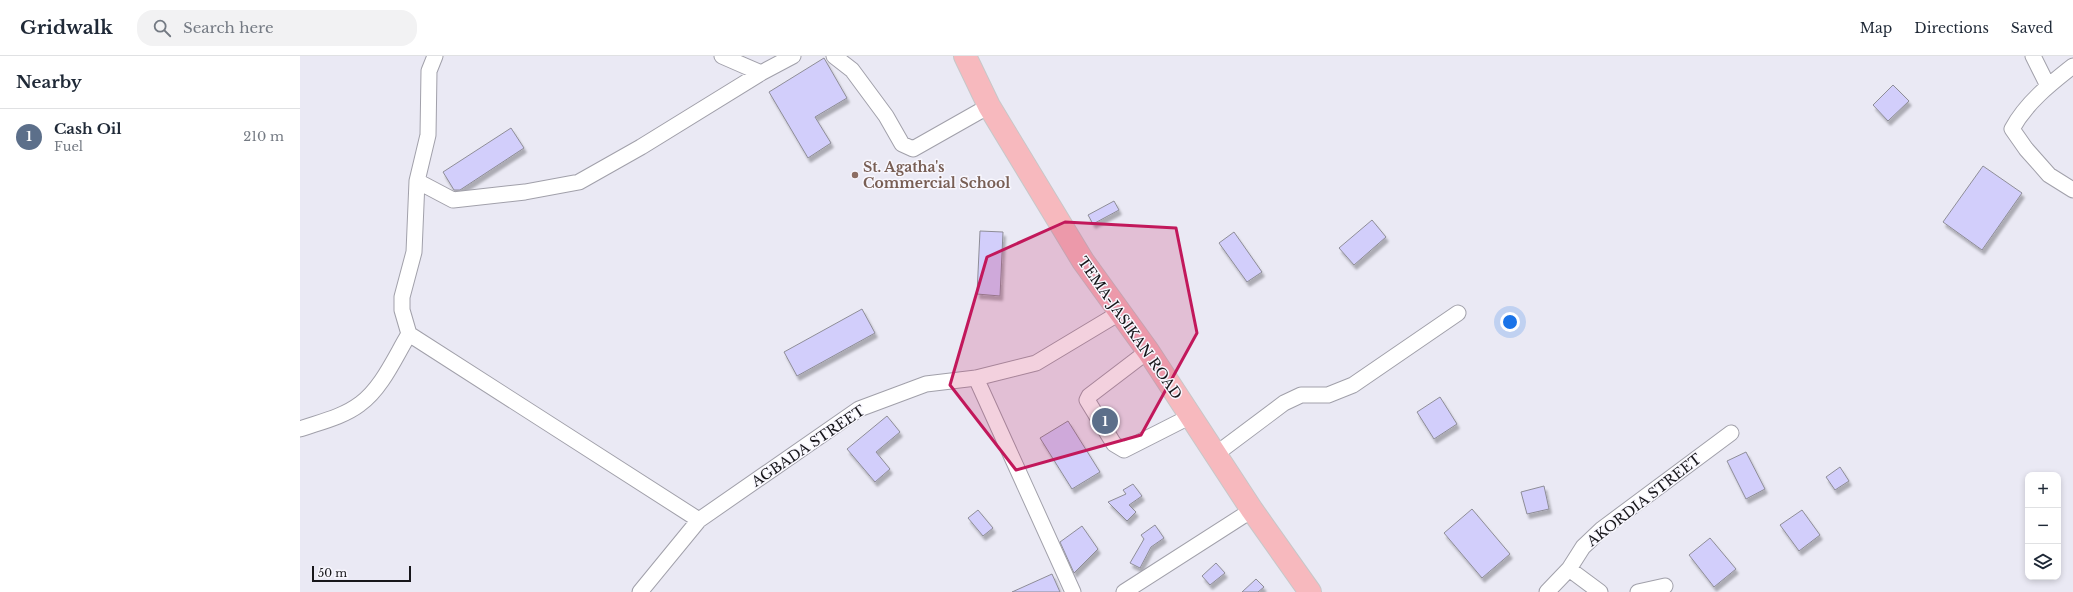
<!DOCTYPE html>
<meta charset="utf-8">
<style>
body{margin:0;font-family:"Libre Baskerville",serif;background:#f2f2f3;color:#1f2937}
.controls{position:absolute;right:12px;bottom:12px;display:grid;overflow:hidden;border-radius:8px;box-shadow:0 2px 6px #0003}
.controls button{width:36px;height:36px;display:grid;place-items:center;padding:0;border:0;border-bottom:1px solid #e0e1e3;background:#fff;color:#1f2937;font:20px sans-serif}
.scale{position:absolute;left:12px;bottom:10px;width:99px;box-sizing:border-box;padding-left:4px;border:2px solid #17161a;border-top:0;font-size:11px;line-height:14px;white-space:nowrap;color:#17161a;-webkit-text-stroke:3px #f8f7fe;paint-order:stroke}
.you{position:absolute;left:1210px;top:266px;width:14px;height:14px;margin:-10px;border:3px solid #fff;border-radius:50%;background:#1a73e8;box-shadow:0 0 0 6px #1a73e833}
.badge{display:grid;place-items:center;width:26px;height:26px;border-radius:50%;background:#1a73e8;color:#fff;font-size:13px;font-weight:700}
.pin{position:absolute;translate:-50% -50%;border:2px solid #fff;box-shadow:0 1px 4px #0006}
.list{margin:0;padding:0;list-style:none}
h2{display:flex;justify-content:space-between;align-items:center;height:52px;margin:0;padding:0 16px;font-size:17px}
h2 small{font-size:13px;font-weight:400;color:#747a83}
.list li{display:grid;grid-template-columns:26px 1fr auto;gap:12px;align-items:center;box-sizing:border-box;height:56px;padding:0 16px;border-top:1px solid #e0e1e3}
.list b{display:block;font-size:15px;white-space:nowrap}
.list p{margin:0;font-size:13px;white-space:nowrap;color:#747a83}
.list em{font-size:13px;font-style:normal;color:#747a83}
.icon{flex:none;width:22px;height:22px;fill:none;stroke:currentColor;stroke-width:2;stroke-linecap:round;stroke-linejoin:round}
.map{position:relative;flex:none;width:1773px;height:536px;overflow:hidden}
header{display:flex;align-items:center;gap:24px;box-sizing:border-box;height:56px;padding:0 20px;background:#fff;border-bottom:1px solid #e0e1e3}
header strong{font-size:19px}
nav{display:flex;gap:22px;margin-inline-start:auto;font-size:14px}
.search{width:280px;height:36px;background:#f2f2f3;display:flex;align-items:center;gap:10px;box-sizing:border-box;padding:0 14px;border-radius:16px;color:#747a83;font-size:15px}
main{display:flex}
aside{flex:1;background:#fff}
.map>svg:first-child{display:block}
</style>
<header>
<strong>Gridwalk</strong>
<div class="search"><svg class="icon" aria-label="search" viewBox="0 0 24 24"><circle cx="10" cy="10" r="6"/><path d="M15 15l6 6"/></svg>Search here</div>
<nav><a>Map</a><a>Directions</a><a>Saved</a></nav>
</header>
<main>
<aside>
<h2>Nearby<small></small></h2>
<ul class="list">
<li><span class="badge" style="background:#5c6f8a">1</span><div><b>Cash Oil</b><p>Fuel</p></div><em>210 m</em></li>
</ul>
</aside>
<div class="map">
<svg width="1773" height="536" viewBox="0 0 1773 536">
<defs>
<filter id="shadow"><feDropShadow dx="2.5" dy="4.5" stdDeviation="1" flood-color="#0004"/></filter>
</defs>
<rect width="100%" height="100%" fill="#eae9f4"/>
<path fill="#d2cefb" stroke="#8e8d97" filter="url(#shadow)" d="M524,2L547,42L515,61L531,87L508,102L469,36Z
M1593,29L1609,45L1588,65L1573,49Z
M211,72L224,92L160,134H154L143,116Z
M1683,110L1722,137L1682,194L1643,166Z
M814,145L819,154L793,168L788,159Z
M1072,164L1086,181L1054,209L1039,192Z
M680,175L703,176L700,240L677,238Z
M934,176L962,216L947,226L919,187Z
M562,253L575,277L497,320L484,296Z
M1140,341L1157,368L1134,383L1117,356Z
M587,360L600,376L576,396L590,413L575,426L547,393Z
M768,365L800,416L772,433L740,382Z
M1446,396L1465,433L1446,443L1427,405Z
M1540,411L1549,425L1535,434L1526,421Z
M833,428L842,440L829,449L836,456L827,465L808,446L826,438L823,434Z
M1244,430L1249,453L1227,458L1221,436Z
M1172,453L1210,498L1182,522L1144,477Z
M678,454L693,472L683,480L668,462Z
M1502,454L1520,479L1499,495L1480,469Z
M855,469L864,482L851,491L840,512L830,507L844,483L841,479Z
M782,470L798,493L774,517L760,486Z
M1410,482L1436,513L1414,531L1389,499Z
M916,507L925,517L910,529L902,520Z
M752,518L760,536H712Z
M956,523L964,531L958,536H942Z"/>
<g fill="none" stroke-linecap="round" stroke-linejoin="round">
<g stroke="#a1a0aa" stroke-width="17">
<path id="minor" d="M135,0L129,15L128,79L117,125L114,196L102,241V254L109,278L399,464
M422,0L461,17
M534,0L552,14L586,60L602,88L613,93L689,50
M1733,0L1748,30
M1773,10C1750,28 1726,47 1712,73L1726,93L1749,119L1773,134
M117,125L153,144L225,136L279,126L341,91L461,17L493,0
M848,295L789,340L787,344L814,388L824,394L891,360
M676,322L773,536
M0,373C20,366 43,361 60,348C82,332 95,301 109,278
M916,398L984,347L1001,339H1028L1053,329L1158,257
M1269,513L1300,536
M340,536L399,464L559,353L626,328L676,322L736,307L821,256
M824,536L952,454
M1247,536L1269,513L1283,491L1302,473L1431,377
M1338,536L1365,530"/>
</g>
<g stroke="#c7c7c8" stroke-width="24">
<path id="highway" d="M665,0L689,50L783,205L848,295L952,454L1010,536"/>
</g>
<use href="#minor" stroke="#fff" stroke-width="15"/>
<use href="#highway" stroke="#f7b9be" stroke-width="22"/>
</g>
<path fill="#c2185b" fill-opacity="0.2" stroke="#c2185b" stroke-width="3" stroke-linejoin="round" d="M765,166L876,172L897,277L841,379L716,414L650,329L687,201Z"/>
<circle fill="#8d6e63" stroke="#f8f7fe" stroke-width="1.5" cx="555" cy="119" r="4"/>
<g text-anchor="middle" stroke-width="3" stroke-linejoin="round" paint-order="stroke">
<g font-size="14" font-weight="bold" fill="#785e54" stroke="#f8f7fe" text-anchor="start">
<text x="563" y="116">St. Agatha's<tspan x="563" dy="16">Commercial School</tspan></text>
</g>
<g font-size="14" fill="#17161a" stroke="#f8f7fe">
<text transform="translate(830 272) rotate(55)" y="5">TEMA-JASIKAN ROAD</text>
<text transform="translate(508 390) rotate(-34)" y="5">AGBADA STREET</text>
<text transform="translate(1344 444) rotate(-38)" y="5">AKORDIA STREET</text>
</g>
</g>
</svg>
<div class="controls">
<button>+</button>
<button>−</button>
<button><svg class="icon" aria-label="layers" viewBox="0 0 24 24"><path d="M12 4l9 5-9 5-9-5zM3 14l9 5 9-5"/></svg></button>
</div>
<div class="scale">50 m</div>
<div class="you"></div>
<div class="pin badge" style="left:805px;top:365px;background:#5c6f8a">1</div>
</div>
</main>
